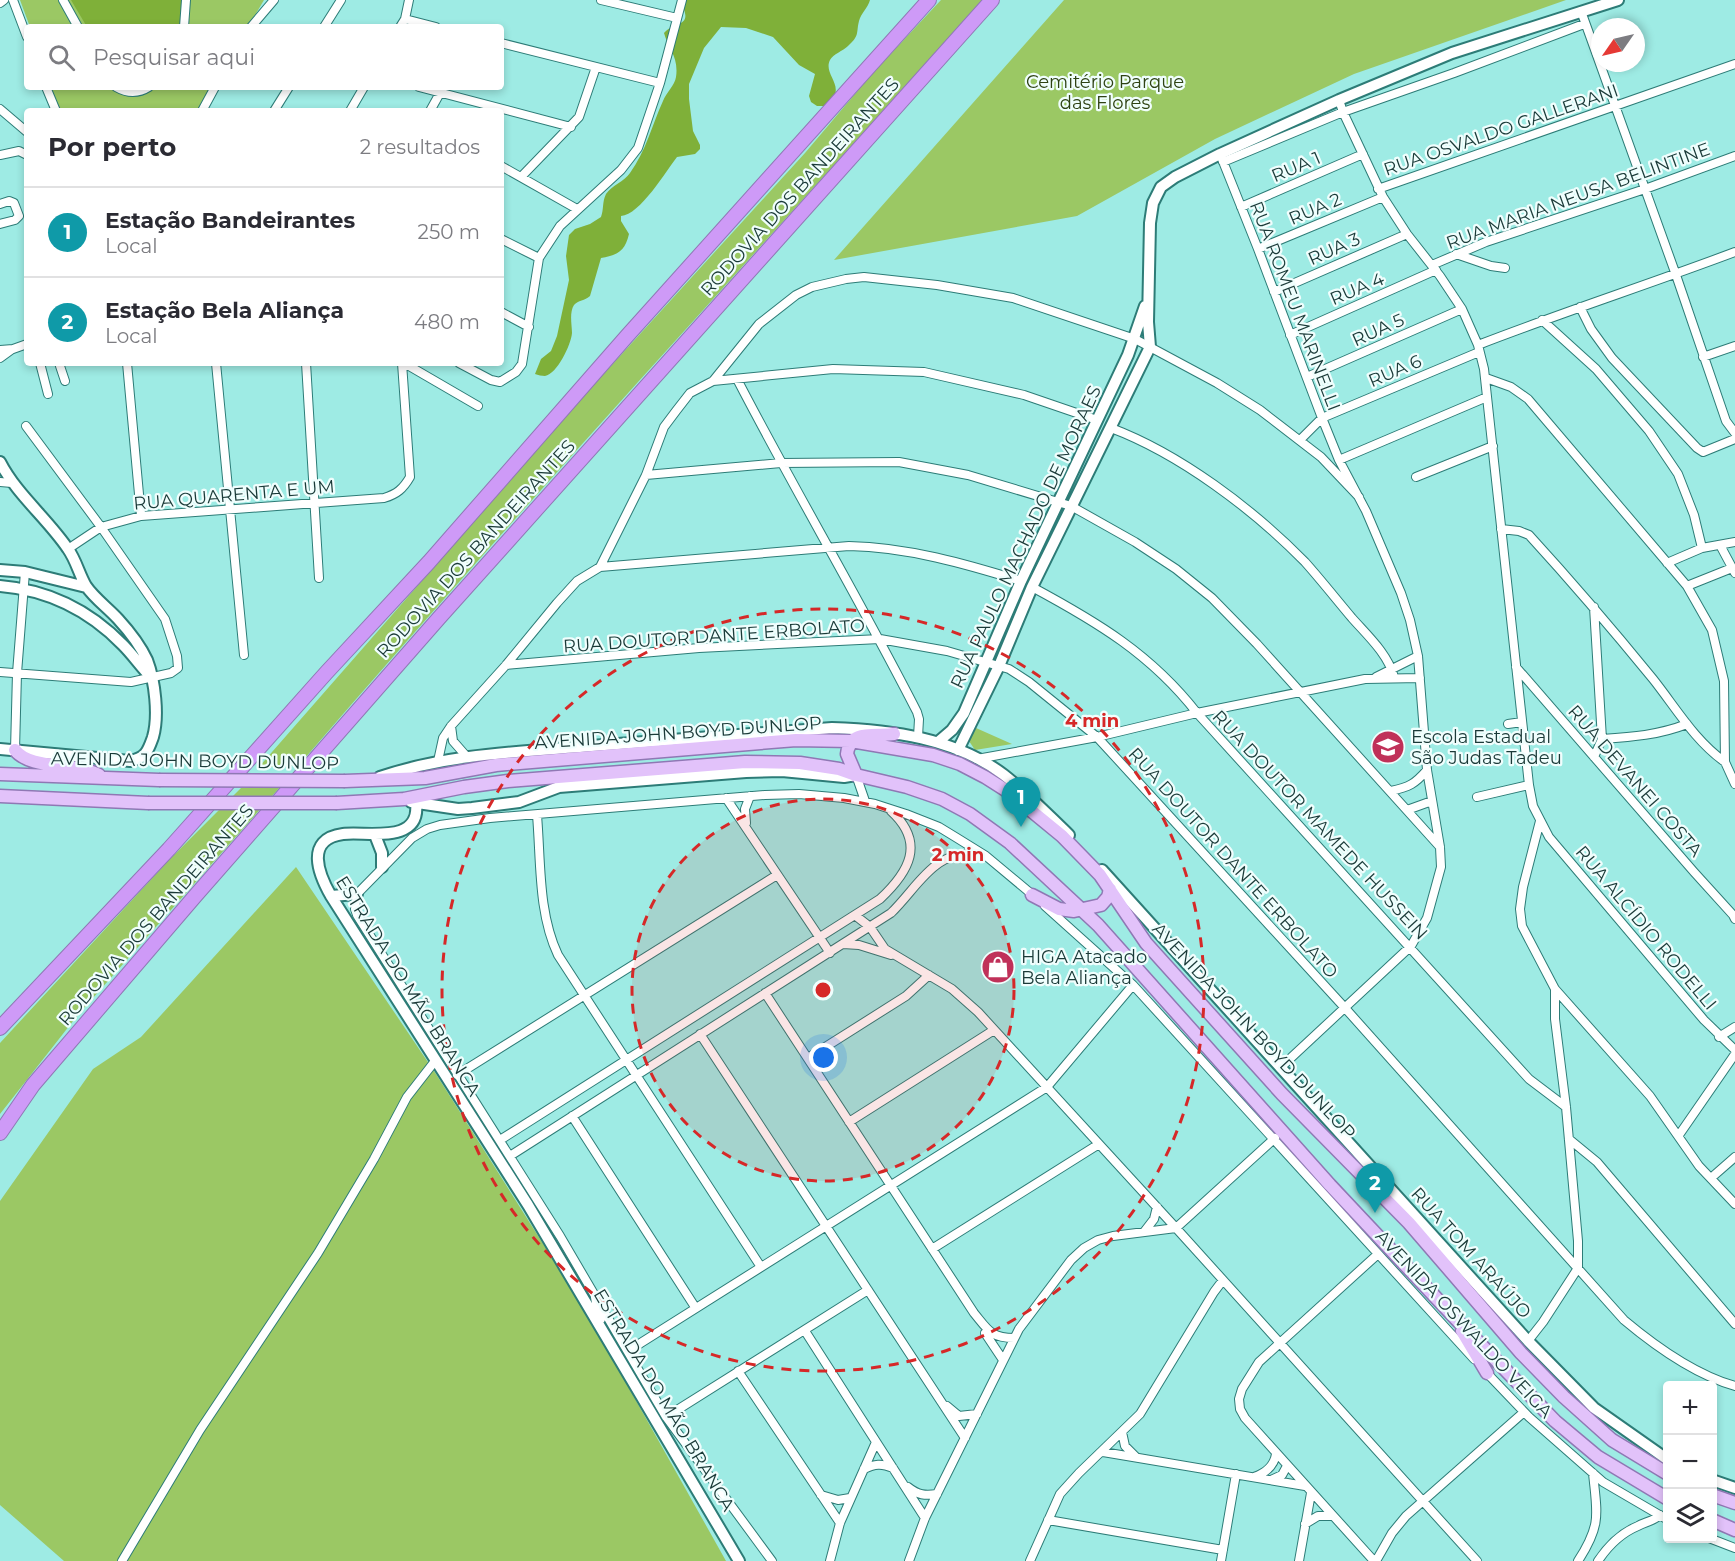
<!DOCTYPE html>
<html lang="pt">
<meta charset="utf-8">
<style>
body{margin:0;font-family:Montserrat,sans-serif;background:#f7f7f7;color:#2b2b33}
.controls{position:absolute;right:18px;bottom:18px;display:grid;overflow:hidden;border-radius:6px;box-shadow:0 3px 9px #0003}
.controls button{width:54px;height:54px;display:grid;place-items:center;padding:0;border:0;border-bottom:2px solid #e1e1e2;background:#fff;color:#2b2b33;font:30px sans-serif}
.compass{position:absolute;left:1591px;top:18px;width:54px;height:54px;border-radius:50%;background:#fff;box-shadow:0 3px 9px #0003;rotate:236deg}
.you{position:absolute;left:824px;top:1058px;width:21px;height:21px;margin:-15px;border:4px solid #fff;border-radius:50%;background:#1a73e8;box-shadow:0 0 0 9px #1a73e833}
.badge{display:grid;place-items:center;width:39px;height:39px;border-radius:50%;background:#7c3aed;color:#fff;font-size:20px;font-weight:700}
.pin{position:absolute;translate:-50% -50px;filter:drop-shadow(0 2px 3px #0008)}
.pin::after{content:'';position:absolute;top:32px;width:21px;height:18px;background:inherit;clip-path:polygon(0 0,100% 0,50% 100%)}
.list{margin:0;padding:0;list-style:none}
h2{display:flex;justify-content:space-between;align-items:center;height:78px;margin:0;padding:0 24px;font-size:26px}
h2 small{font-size:20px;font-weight:400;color:#7c7c81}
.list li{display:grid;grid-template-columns:39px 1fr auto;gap:18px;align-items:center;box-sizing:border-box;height:90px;padding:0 24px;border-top:2px solid #e1e1e2}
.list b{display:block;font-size:22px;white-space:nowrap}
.list p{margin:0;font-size:20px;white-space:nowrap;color:#7c7c81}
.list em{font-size:20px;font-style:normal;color:#7c7c81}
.icon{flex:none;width:33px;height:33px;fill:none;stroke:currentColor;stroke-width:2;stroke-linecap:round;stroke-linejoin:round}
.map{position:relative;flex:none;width:1735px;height:1561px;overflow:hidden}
.search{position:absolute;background:#fff;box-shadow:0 3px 9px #0003;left:24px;top:24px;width:480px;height:66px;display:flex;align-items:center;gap:15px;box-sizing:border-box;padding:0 21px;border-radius:6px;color:#7c7c81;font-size:22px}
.panel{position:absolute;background:#fff;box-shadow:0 3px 9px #0003;left:24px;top:108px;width:480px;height:258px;border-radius:6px}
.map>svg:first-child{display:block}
</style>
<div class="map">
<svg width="1735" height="1561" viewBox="0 0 1735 1561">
<rect width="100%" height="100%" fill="#9eebe4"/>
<path fill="#9bc864" d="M20,0H264L248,27H30Z
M941,0H982C755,255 522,506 299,765L258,768L589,390L805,153L871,75Z
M1064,0H1566L1354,74L1215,139L1077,216L834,260Z
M51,87H212L198,111H60Z
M976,728L1012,744L975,750L969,741Z
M280,787L77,1016L0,1114V1043L169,860L241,788Z
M296,867L436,1074L588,1315L726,1561H64L0,1505V1201L93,1069L141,1037Z"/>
<path fill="#7fb039" d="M71,0H186L184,27H87Z
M679,0H870C868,8 861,13 859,21C856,33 860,35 848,46C843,51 833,54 830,60C822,76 851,88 824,106H817L811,102L809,96L815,74L799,65L773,37L746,28L721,27L704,48L689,84V99L693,131L700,145V149L695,154L677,157C666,171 640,215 621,216V221L629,234C625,251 618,255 601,258L590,296C585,301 578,300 574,305C569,313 572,325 572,333C571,345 557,374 545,376C542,376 538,375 535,374L541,359L551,351L557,336L569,280L566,256L569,235L575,229L590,224L601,217C604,209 602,202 606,194C612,185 624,182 630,173C646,151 652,125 663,101C666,93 675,85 676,77C679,57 668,48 664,33C675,20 696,28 679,0Z"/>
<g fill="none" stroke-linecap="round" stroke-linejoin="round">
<g stroke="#2d7c77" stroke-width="10">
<path id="street" d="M13,0L27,37
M63,0L78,27
M601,0L677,18
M0,3L4,0
M1581,11L1676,275L1726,421L1735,433
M405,19L436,27
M184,27L186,0
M251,27L274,0
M324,27L341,0
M400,27L405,19L409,0
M501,43L660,83
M46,87L56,111
M116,87C128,94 138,94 149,87
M419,87L571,127
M1339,100L1343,112L1383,197L1407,234L1440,276L1462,309L1478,345L1484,369L1529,785L1533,806L1549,837L1704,1020L1735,1050
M0,109L27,132
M202,111L215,87
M274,111L289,87
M350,111L364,87
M430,111L440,93
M1220,154L1258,249L1322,418L1339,460L1366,511L1401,593L1410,620L1418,656L1427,770L1440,847L1441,867L1427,918L1411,946L1280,1068
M0,155L19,151L27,155
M1223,162L1343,112L1454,73L1584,24
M501,166L577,209
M521,177L579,117L596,67
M1378,189L1735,64
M0,204L9,201L14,203L19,216L15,220L0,224
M1241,207L1363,154
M501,239L539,258
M1258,249L1383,197
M1456,254L1491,266L1505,268
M1432,265L1486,242L1645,189L1735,156
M1274,292L1407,234
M1580,307L1591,329L1612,358L1697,448L1703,452L1735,439
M501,312L529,327
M1542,320L1596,369L1649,431L1678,474L1694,515L1702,548
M1290,335L1436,270
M1478,345C1563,312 1650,284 1735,252
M0,350L13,349L27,344
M1703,357L1735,346
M0,358L11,350
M40,363L48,394
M59,363L65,381
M127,363L141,516
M216,363L244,655
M306,363L319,578
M404,363L478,406
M459,363L491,380L500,382L516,372L522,364L539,258L560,226L621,170L638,148L660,83L682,0
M1307,377L1462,309
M1486,378L1511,387L1528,399L1687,586L1712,630L1724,681L1725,762L1735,784
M737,379C795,491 860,600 917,712L919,719L918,737
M713,381L833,369L924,372L1024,395L1097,420
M1111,428C1180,454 1253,509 1305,562C1321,580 1336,599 1352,618C1367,635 1388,654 1394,677
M1301,439L1322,418L1479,352
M1339,460L1487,397
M646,475L781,463L899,462L968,475L1071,506L1135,542L1176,569L1212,598L1257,644L1440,847
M1416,477L1493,446
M0,482L12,483
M1501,529L1519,531L1529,535C1572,582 1613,630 1653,679C1676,708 1695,741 1725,762
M1720,545L1735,573
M68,549L101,527L141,516L384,498C397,494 403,489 410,477L402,363
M1667,563L1702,548L1735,542
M600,567L849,546C907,547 966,564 1021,581
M1687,586L1732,568
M1032,587C1097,622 1151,654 1197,713L1529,1079L1566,1107
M1594,607L1602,739L1594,757
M506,665L699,648L880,639L947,651L1009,669L1029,682L1097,737L1345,1008L1624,1320C1655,1346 1696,1375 1735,1386
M1516,667L1694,872L1733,915L1735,919
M0,672L131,682L171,673L178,668L177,656L165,619L101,527L26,426
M1376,677L1418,656
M1508,724L1522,722
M451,726L453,741L467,757
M1602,739C1632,737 1659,735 1687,724
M15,750L17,673L25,572
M977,759L1097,737L1197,713L1365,679L1420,678
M438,761L443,738L451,726L506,665L557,603L577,581L600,567L646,475L664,427L676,411L690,393L713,381L759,324L796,295L812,287L846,279L864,277L937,285L1013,298L1135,339L1217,383L1260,410L1321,457L1359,497
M856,775L865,801
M1391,791C1409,787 1415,784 1427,770
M1477,797L1529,785
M726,798L830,953
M1407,810L1432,801
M537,815C541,862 538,913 558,955L761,1267
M746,823L745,809L750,796
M1045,906L1133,985L1474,1359
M856,916L870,927L885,949L952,989L978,1012L1176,1228L1477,1561
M843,944L859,945L891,955
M1555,989L1650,1096L1699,1166L1735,1204
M765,993L974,1313C988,1330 991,1338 1014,1338
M700,1034L965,1438
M1719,1037L1735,1027
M808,1058L906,996L929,975
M457,1075L777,875
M572,1116L695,1307
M849,1122L994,1030
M1679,1135L1735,1054
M1569,1139L1597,1162L1735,1324
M500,1140L880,899C909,872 926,843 891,811
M510,1156L891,913C919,886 935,847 980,855
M1711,1178L1735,1157
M1144,1232L1154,1219L1157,1207
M932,1249L1099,1144
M805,1331L925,1518
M985,1333L1003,1360
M1528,1341L1543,1322L1578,1268V1241L1566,1107L1555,1019V989L1522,926L1520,909L1523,887L1540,821
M628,1351L1047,1087L1133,985
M1484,1370L1529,1417L1603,1482L1668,1520
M738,1371L840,1523
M947,1406L959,1416L977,1414
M666,1417L868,1290
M1122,1432L1125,1446L1136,1457
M1103,1452L1305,1486
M864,1469C875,1464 881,1463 893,1468
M1254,1477C1265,1473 1274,1467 1276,1454
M1271,1480L1282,1475L1287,1466
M908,1487C918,1495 925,1496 937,1494
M821,1495L838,1500L850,1498
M1048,1520L1223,1550
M1305,1524L1318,1516H1333
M1709,1538L1735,1548
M122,1561L200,1430L318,1253L374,1159L407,1097L435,1061
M772,1561L666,1417L560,1236L357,915L355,909L357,894L412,838L427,829L440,825L490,818L765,795L799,794L844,798L875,804L906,814L939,827L957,838L986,856L1034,896
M830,1561L840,1523L876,1442
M909,1561L925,1518L1019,1329L1071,1260L1084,1248L1098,1240L1113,1236L1176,1228L1275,1138
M1030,1561L1060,1494L1079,1473L1140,1414L1214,1292L1223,1280
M1221,1561L1236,1474
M1299,1561L1311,1493
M1374,1561L1245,1418L1240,1409L1239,1399L1242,1389L1259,1362L1378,1254
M1376,1561L1392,1533L1406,1516L1524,1412
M1578,1561C1602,1524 1597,1514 1593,1473
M1598,1561C1608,1546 1621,1533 1638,1526C1645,1522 1654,1521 1660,1515"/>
</g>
<g stroke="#2d7c77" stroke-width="14">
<path id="secondary" d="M0,462C17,495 47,518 68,549C76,560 79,574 86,586C94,598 108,608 118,619C129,631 140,645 147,660C155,681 159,716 153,737C148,751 146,758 130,761L0,749
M0,570L25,572L86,587
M0,586C49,590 89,610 123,645C133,655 141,667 151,677
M938,742L952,730L964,713L1021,581L1128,355L1145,306
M958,750L999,666L1032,587L1150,347L1148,322L1150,223L1153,203L1161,187L1175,177L1220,154L1339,100L1452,53L1618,0
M380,777C448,754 520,752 591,746C671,740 752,734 832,728C891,730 955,738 1004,775C1027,793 1048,815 1069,835
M411,802L458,809L472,808L519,802L559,787L746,772L782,771L844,777L856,775
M416,803C421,845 367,831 343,834C304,839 319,875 331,896L528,1205L739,1561
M375,835L382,853V867
M1102,870L1528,1341L1594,1408L1668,1460
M331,896L357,894
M596,1297L600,1319
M1712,1480L1735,1488"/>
</g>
<g stroke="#8f78b4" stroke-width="15">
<path id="primary" d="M15,750C30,770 77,762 99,775
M0,774L159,780
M856,775L847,754C850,728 876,737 894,734
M345,781L425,778L496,765L796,740L851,741L933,755L960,764L985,777L1007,791L1062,836L1100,875L1146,943L1282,1094L1409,1223L1521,1353L1564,1397L1612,1440L1668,1474
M0,796L148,803
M337,803L404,799L464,787L508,781L745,762L800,763L839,769L856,775L907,787L942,799L970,814L1010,843L1098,925L1330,1185L1456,1319L1555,1421L1598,1457L1668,1499
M1032,895L1059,909L1074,911L1101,905L1108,897L1110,889
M1462,1331L1487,1373
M1712,1495L1735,1503
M1712,1520L1735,1530"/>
</g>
<g stroke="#8f78b4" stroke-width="16">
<path id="highway" d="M0,1028L169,849L326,673L429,562L627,336L929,0
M0,1133L33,1085L196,895L439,618L992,0"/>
</g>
<use href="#street" stroke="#fff" stroke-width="8"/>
<use href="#secondary" stroke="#fff" stroke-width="10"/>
<use href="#primary" stroke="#e2c2fa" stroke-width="12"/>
<use href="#highway" stroke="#ce9af7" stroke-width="14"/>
<g stroke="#8f78b4" stroke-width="15" stroke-linecap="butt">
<path id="primary-bridge" d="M159,780L345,781
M148,803H337"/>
</g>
<use href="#primary-bridge" stroke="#e2c2fa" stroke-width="12"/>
</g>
<circle cx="823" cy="990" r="191" fill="#d62828" fill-opacity=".12"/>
<g fill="none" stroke="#d62828" stroke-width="3" stroke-dasharray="10 8">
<circle cx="823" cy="990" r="191"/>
<circle cx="823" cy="990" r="381"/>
</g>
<defs>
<g id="school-disc" transform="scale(1.725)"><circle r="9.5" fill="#c03159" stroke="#f0fefd"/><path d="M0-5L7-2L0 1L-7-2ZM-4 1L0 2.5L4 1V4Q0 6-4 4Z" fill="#fff"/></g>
<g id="shop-disc" transform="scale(1.725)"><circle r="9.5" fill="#c03159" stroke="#f0fefd"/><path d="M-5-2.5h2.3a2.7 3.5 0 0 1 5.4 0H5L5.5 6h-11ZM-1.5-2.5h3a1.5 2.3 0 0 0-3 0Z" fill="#fff"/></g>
</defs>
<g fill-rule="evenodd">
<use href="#school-disc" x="1388" y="747"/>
<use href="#shop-disc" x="998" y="967"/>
</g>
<g text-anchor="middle" stroke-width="4.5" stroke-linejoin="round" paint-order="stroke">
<g font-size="18" fill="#2e4213" stroke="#f0fefd">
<text x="1105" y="88">Cemitério Parque<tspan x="1105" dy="21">das Flores</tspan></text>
</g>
<g font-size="18" fill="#1a3a38" stroke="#f0fefd">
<text transform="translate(1501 130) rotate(-19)" y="6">RUA OSVALDO GALLERANI</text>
<text transform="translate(1296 167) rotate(-23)" y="6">RUA 1</text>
<text transform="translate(800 187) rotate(-48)" y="6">RODOVIA DOS BANDEIRANTES</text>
<text transform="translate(1578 196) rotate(-20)" y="6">RUA MARIA NEUSA BELINTINE</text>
<text transform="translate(1315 209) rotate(-23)" y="6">RUA 2</text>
<text transform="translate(1334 249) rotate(-24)" y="6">RUA 3</text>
<text transform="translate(1357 289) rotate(-23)" y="6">RUA 4</text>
<text transform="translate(1295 306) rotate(69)" y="6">RUA ROMEU MARINELLI</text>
<text transform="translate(1378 330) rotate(-24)" y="6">RUA 5</text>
<text transform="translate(1395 371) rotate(-23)" y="6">RUA 6</text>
<text transform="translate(234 495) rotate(-5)" y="6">RUA QUARENTA E UM</text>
<text transform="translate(1026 537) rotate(-65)" y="6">RUA PAULO MACHADO DE MORAES</text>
<text transform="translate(476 549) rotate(-48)" y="6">RODOVIA DOS BANDEIRANTES</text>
<text transform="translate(714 636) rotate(-4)" y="6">RUA DOUTOR DANTE ERBOLATO</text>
<text transform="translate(678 733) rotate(-4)" y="6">AVENIDA JOHN BOYD DUNLOP</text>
<text transform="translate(195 761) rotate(1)" y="6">AVENIDA JOHN BOYD DUNLOP</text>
<text transform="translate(1635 781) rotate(49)" y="6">RUA DEVANEI COSTA</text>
<text transform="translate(1320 825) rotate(47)" y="6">RUA DOUTOR MAMEDE HUSSEIN</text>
<text transform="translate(1233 863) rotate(48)" y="6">RUA DOUTOR DANTE ERBOLATO</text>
<text transform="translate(156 915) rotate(-49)" y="6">RODOVIA DOS BANDEIRANTES</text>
<text transform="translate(1646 928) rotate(50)" y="6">RUA ALCÍDIO RODELLI</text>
<text transform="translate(408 986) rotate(58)" y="6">ESTRADA DO MÃO BRANCA</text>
<text transform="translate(1254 1031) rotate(47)" y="6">AVENIDA JOHN BOYD DUNLOP</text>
<text transform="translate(1471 1253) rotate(48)" y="6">RUA TOM ARAÚJO</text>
<text transform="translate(1464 1324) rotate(47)" y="6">AVENIDA OSWALDO VEIGA</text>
<text transform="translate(664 1400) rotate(59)" y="6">ESTRADA DO MÃO BRANCA</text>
</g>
<g font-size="18" fill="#1a3a38" stroke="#f0fefd" text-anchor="start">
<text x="1411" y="743">Escola Estadual<tspan x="1411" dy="21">São Judas Tadeu</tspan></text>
<text x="1021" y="963">HIGA Atacado<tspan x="1021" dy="21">Bela Aliança</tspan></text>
</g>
</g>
<circle cx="823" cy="990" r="9" fill="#d62828" stroke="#f0fefd" stroke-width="3"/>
<g font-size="18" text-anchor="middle" font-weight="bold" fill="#d62828" stroke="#f0fefd" stroke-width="4.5" stroke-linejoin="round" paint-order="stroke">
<text x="1092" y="727">4 min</text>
<text x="958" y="861">2 min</text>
</g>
</svg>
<div class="controls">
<button>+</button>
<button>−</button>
<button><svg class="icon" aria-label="layers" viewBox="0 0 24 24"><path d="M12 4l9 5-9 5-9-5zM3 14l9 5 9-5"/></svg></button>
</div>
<svg class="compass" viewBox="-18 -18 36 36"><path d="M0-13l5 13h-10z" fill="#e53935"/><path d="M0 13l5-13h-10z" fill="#7c7c81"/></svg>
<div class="you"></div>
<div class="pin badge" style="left:1021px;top:827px;background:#0f9aa8">1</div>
<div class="pin badge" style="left:1375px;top:1213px;background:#0f9aa8">2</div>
<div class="search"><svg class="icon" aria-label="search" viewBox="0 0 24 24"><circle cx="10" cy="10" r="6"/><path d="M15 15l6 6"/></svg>Pesquisar aqui</div>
<section class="panel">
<h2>Por perto<small>2 resultados</small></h2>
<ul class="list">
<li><span class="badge" style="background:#0f9aa8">1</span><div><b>Estação Bandeirantes</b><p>Local</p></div><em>250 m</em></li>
<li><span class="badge" style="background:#0f9aa8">2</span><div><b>Estação Bela Aliança</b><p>Local</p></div><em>480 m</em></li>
</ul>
</section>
</div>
